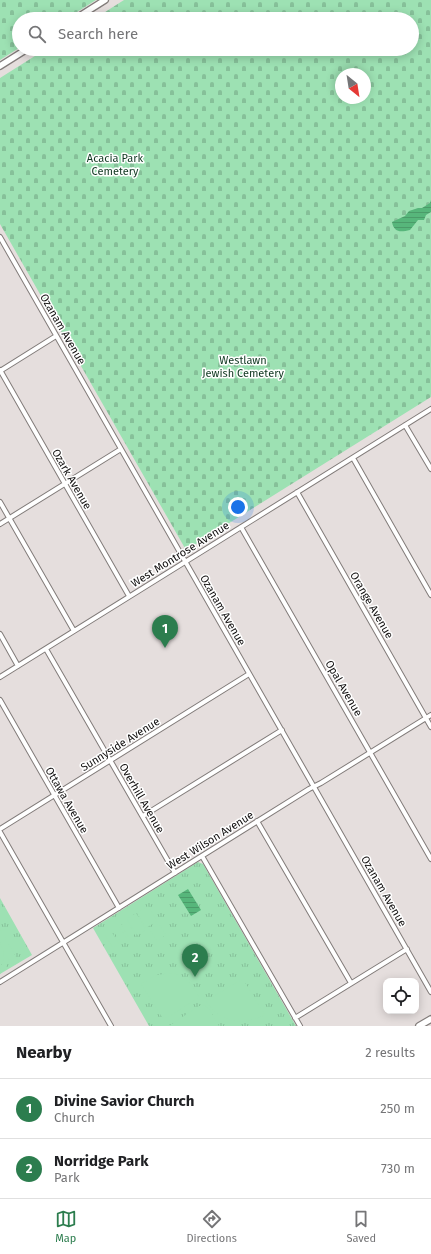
<!DOCTYPE html>
<style>
body{margin:0;font-family:"Fira Sans",sans-serif;background:#f2f2f2;color:#202124}
.controls{position:absolute;right:12px;bottom:12px;display:grid;overflow:hidden;border-radius:8px;box-shadow:0 2px 10px #0003}
.controls button{width:36px;height:36px;display:grid;place-items:center;padding:0;border:0;border-bottom:1px solid #e0e0e0;background:#fff;color:#202124;font:20px sans-serif}
.compass{position:absolute;left:335px;top:68px;width:36px;height:36px;border-radius:50%;background:#fff;box-shadow:0 2px 10px #0003;rotate:150deg}
.you{position:absolute;left:238px;top:507px;width:14px;height:14px;margin:-10px;border:3px solid #fff;border-radius:50%;background:#1a73e8;box-shadow:0 0 0 6px #1a73e833}
.badge{display:grid;place-items:center;width:26px;height:26px;border-radius:50%;background:#2c7d4e;color:#fff;font-size:13px;font-weight:700}
.pin{position:absolute;translate:-50% -33px;filter:drop-shadow(0 1px 2px #0008)}
.pin::after{content:'';position:absolute;top:21px;width:14px;height:12px;background:inherit;clip-path:polygon(0 0,100% 0,50% 100%)}
.list{margin:0;padding:0;list-style:none}
h2{display:flex;justify-content:space-between;align-items:center;height:52px;margin:0;padding:0 16px;font-size:17px}
h2 small{font-size:13px;font-weight:400;color:#757577}
.list li{display:grid;grid-template-columns:26px 1fr auto;gap:12px;align-items:center;box-sizing:border-box;height:60px;padding:0 16px;border-top:1px solid #e0e0e0}
.list b{display:block;font-size:15px;white-space:nowrap}
.list p{margin:0;font-size:13px;white-space:nowrap;color:#757577}
.list em{font-size:13px;font-style:normal;color:#757577}
.icon{flex:none;width:22px;height:22px;fill:none;stroke:currentColor;stroke-width:2;stroke-linecap:round;stroke-linejoin:round}
.map{position:relative;flex:none;width:431px;height:1026px;overflow:hidden}
.search{position:absolute;background:#fff;box-shadow:0 2px 10px #0003;left:12px;right:12px;top:12px;height:44px;display:flex;align-items:center;gap:10px;box-sizing:border-box;padding:0 14px;border-radius:22px;color:#757577;font-size:15px}
.sheet{height:172px;background:#fff}
nav{display:flex;justify-content:space-around;align-items:center;box-sizing:border-box;height:56px;border-top:1px solid #e0e0e0;background:#fff;font-size:11px;color:#757577}
nav a{display:grid;justify-items:center;gap:2px}
nav .on{color:#2c7d4e}
.map>svg:first-child{display:block}
</style>
<div class="map">
<svg width="431" height="1026" viewBox="0 0 431 1026">
<defs>
<pattern id="cemetery-stones" width="16" height="16" patternUnits="userSpaceOnUse"><rect width="16" height="16" fill="#9de1b3"/><path d="M2 7V4a2 2 0 0 1 4 0v3zM10 15v-3a2 2 0 0 1 4 0v3z" fill="#86c099"/></pattern>
<pattern id="park-tufts" width="24" height="20" patternUnits="userSpaceOnUse"><rect width="24" height="20" fill="#9de1b3"/><path d="M3 7l-1-3M5 7V3M7 7l1-3M15 17l-1-3M17 17v-4M19 17l1-3" fill="none" stroke="#86c099"/></pattern>
<pattern id="water-rules" width="6" height="5" patternUnits="userSpaceOnUse"><rect width="6" height="5" fill="#57b67b"/><path d="M0 2.5h6" fill="none" stroke="#4b9b69"/></pattern>
</defs>
<rect width="100%" height="100%" fill="#e5dedd"/>
<path fill="url(#cemetery-stones)" fill-rule="evenodd" d="M0,0H96L66,19H19V48L0,60Z
M124,0H431V397L186,550L0,224V78L46,49H412V19H94ZM341,74H365V98H341Z"/>
<path fill="url(#park-tufts)" d="M198,862L203,864L296,1026H149L93,928Z
M0,898L32,955L0,974Z"/>
<path fill="#9de1b3" d="M148,906L157,921L146,928L137,913Z
M136,913L146,930L137,935L127,919Z
M127,921L135,934L129,938L121,925Z
M159,924L166,935L157,941L150,930Z
M119,926L127,939L121,943L113,930Z
M0,929L19,962L14,965L9,958L6,968L0,974C0,966 4,962 4,955C4,949 1,947 0,942C0,938 0,933 0,929Z
M111,931L119,944L113,948L105,935Z
M171,973C185,975 192,984 199,997L167,1018L162,1017L141,984L157,975Z
M242,980L246,984L265,1015C242,1026 220,1023 206,1001L237,982Z
M204,1005L209,1009L219,1026H169L199,1006Z"/>
<path fill="url(#water-rules)" d="M431,200V212L426,215L424,220H418L410,230C401,232 394,233 392,222L394,221L405,216L409,211L418,208H422L430,203Z
M188,889L201,910L191,916L178,895Z"/>
<g fill="none" stroke-linecap="round" stroke-linejoin="round">
<g stroke="#827c7a" stroke-width="6">
<path id="minor" d="M0,237L431,992
M0,370L129,596
M0,371L56,336
M405,425L431,469
M353,458L431,595
M297,492L431,727
M0,502L74,631
M0,524L121,449
M241,527L431,859
M0,634L18,666
M46,649L175,873
M0,677L431,409
M0,700L119,908
M143,816L282,730
M257,821L351,983
M0,829L249,674
M0,832L111,1026
M202,856L300,1026
M0,982L309,789L321,783L431,715
M295,1018L407,949"/>
</g>
<g stroke="#827c7a" stroke-width="8">
<path id="major" d="M75,19L105,0
M0,66L27,49
M419,1026L431,1019"/>
</g>
<use href="#minor" stroke="#fff" stroke-width="4"/>
<use href="#major" stroke="#fff" stroke-width="5.5"/>
</g>
<g text-anchor="middle" stroke-width="3" stroke-linejoin="round" paint-order="stroke">
<g font-size="11" fill="#0f3720" stroke="#fff">
<text x="115" y="162">Acacia Park<tspan x="115" dy="13">Cemetery</tspan></text>
<text x="243" y="364">Westlawn<tspan x="243" dy="13">Jewish Cemetery</tspan></text>
</g>
<g font-size="11" fill="#100e0e" stroke="#fff">
<text transform="translate(63 329) rotate(60)" y="4">Ozanam Avenue</text>
<text transform="translate(72 479) rotate(60)" y="4">Ozark Avenue</text>
<text transform="translate(180 554) rotate(-32)" y="4">West Montrose Avenue</text>
<text transform="translate(372 605) rotate(60)" y="4">Orange Avenue</text>
<text transform="translate(223 610) rotate(60)" y="4">Ozanam Avenue</text>
<text transform="translate(344 688) rotate(60)" y="4">Opal Avenue</text>
<text transform="translate(120 744) rotate(-32)" y="4">Sunnyside Avenue</text>
<text transform="translate(142 798) rotate(60)" y="4">Overhill Avenue</text>
<text transform="translate(67 800) rotate(60)" y="4">Ottawa Avenue</text>
<text transform="translate(210 840) rotate(-32)" y="4">West Wilson Avenue</text>
<text transform="translate(384 891) rotate(60)" y="4">Ozanam Avenue</text>
</g>
</g>
</svg>
<div class="controls">
<button><svg class="icon" aria-label="locate" viewBox="0 0 24 24"><circle cx="12" cy="12" r="6"/><path d="M12 2v4M12 18v4M2 12h4M18 12h4"/></svg></button>
</div>
<svg class="compass" viewBox="-18 -18 36 36"><path d="M0-13l5 13h-10z" fill="#e53935"/><path d="M0 13l5-13h-10z" fill="#757577"/></svg>
<div class="you"></div>
<div class="pin badge" style="left:165px;top:648px">1</div>
<div class="pin badge" style="left:195px;top:977px">2</div>
<div class="search"><svg class="icon" aria-label="search" viewBox="0 0 24 24"><circle cx="10" cy="10" r="6"/><path d="M15 15l6 6"/></svg>Search here</div>
</div>
<section class="sheet">
<h2>Nearby<small>2 results</small></h2>
<ul class="list">
<li><span class="badge">1</span><div><b>Divine Savior Church</b><p>Church</p></div><em>250 m</em></li>
<li><span class="badge">2</span><div><b>Norridge Park</b><p>Park</p></div><em>730 m</em></li>
</ul>
</section>
<nav>
<a class="on"><svg class="icon" aria-label="map" viewBox="0 0 24 24"><path d="M3 6l6-2 6 2 6-2v14l-6 2-6-2-6 2zM9 4v14M15 6v14"/></svg>Map</a>
<a><svg class="icon" aria-label="directions" viewBox="0 0 24 24"><path d="M12 3l9 9-9 9-9-9zM9 14v-3h6M13 9l2 2-2 2"/></svg>Directions</a>
<a><svg class="icon" aria-label="saved" viewBox="0 0 24 24"><path d="M7 4h10v16l-5-4-5 4z"/></svg>Saved</a>
</nav>
